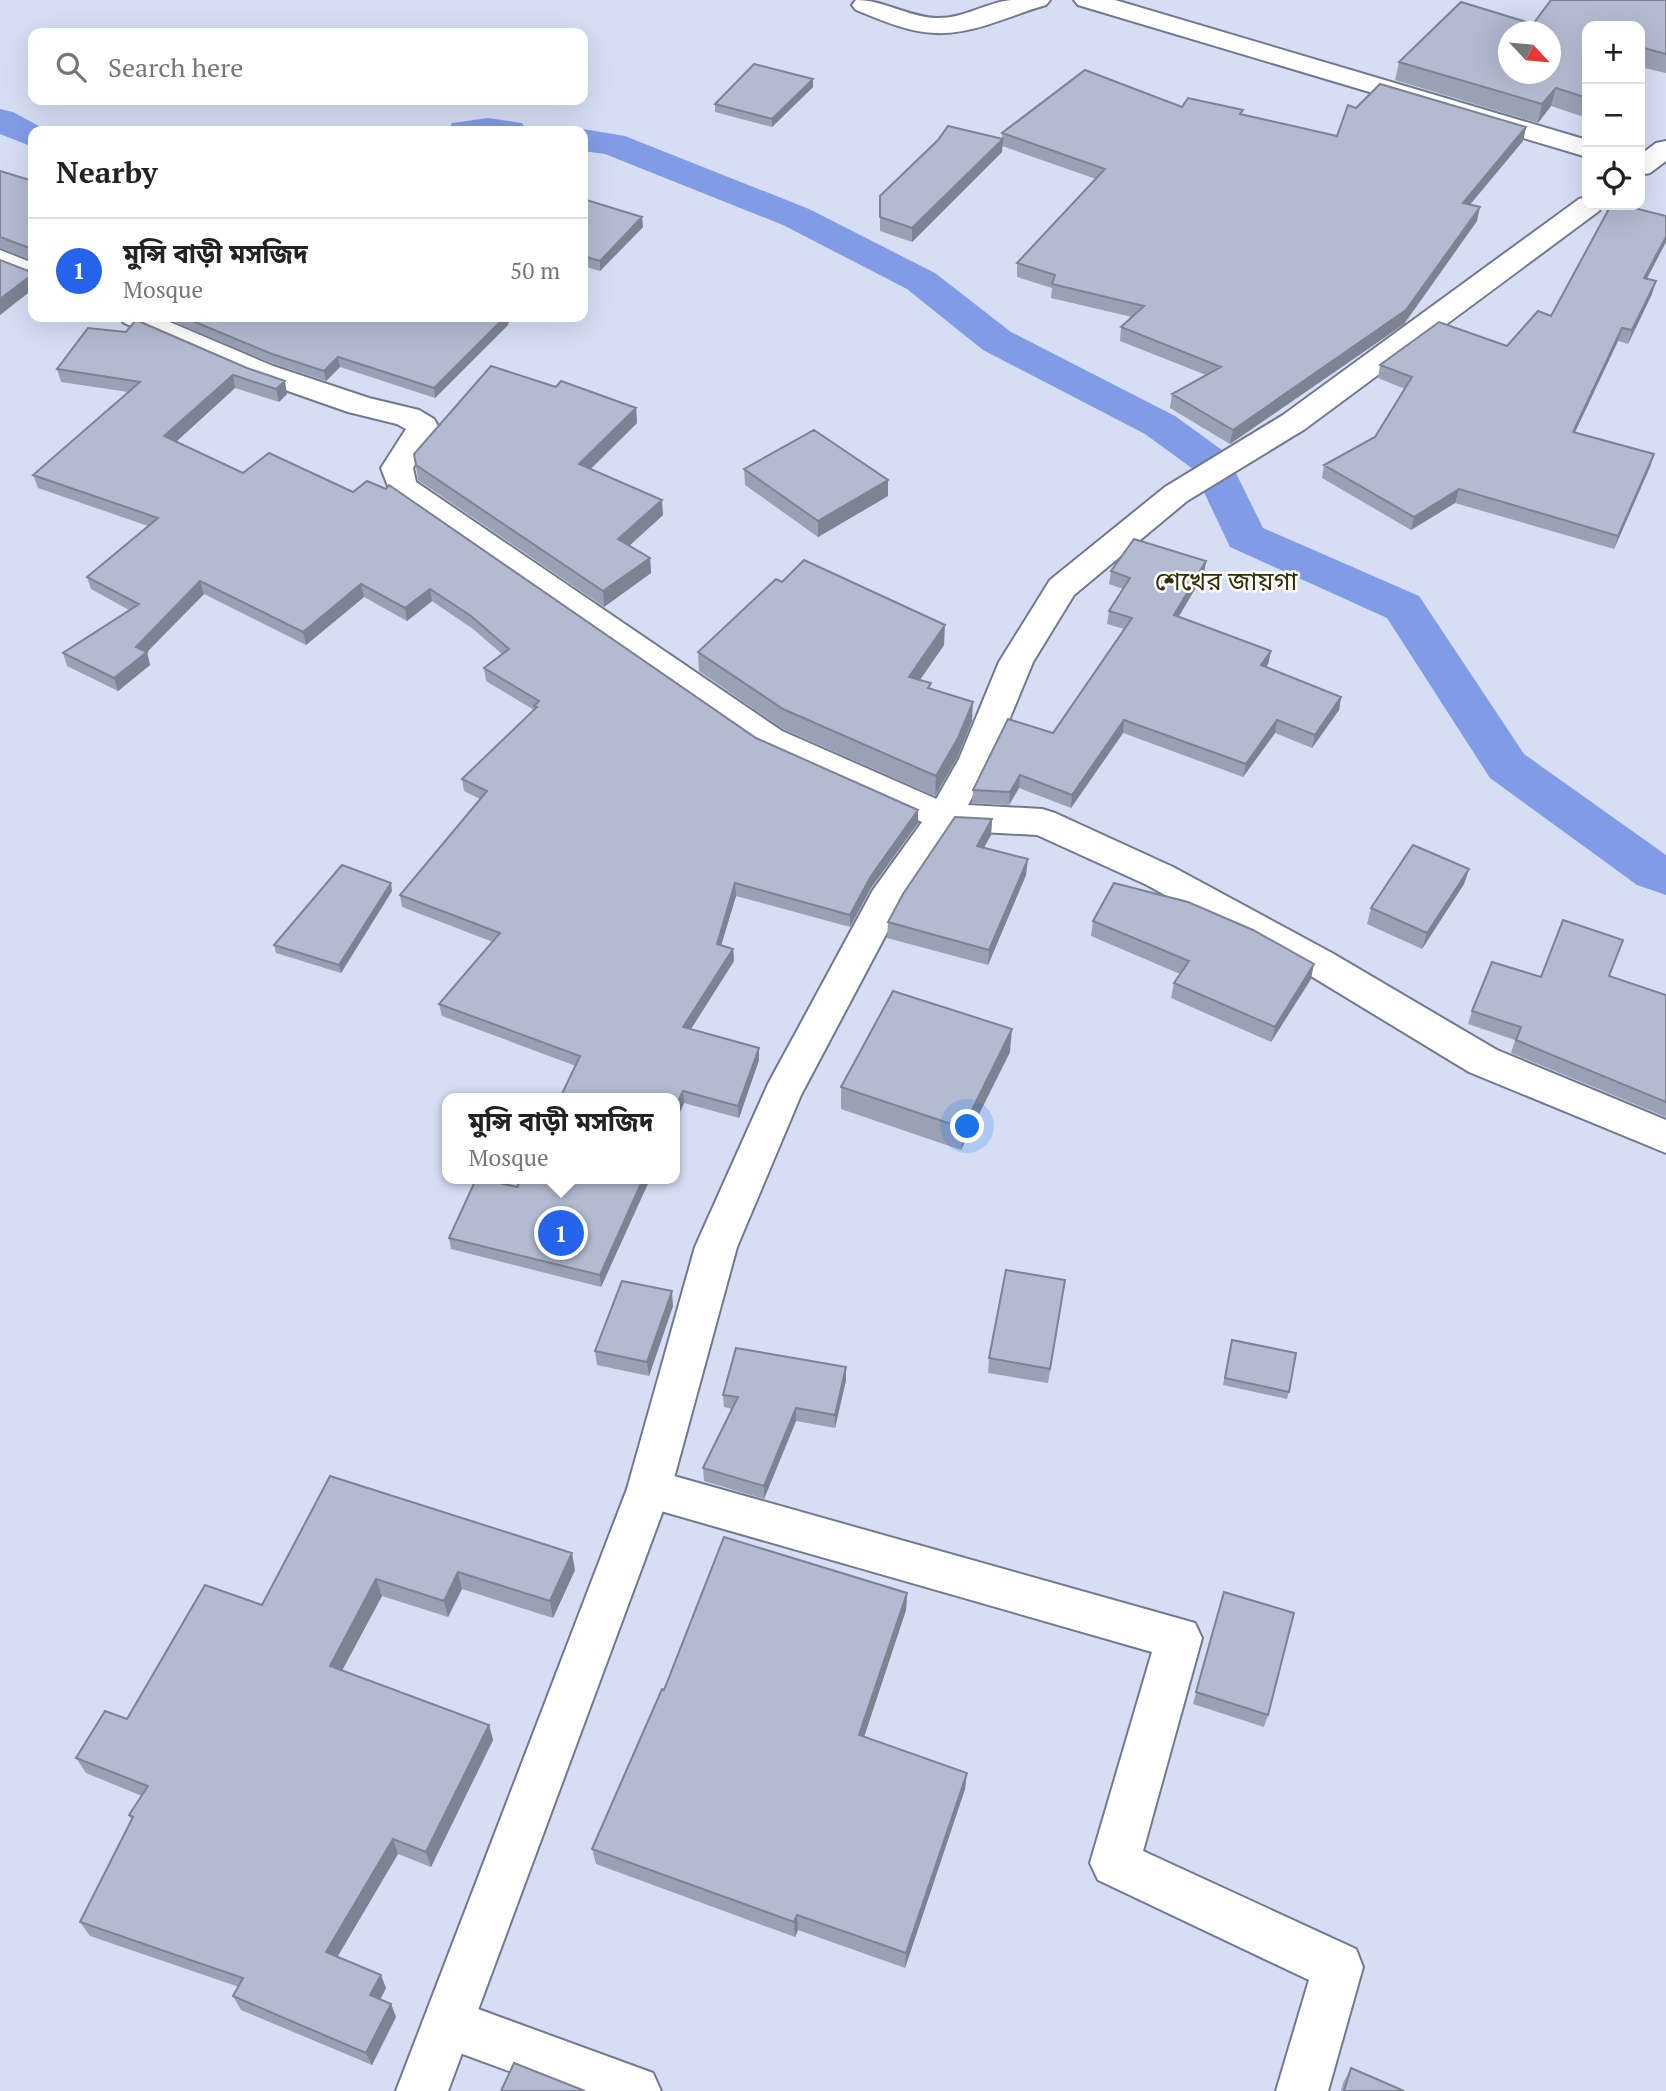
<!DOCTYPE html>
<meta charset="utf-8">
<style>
body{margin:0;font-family:"PT Serif","Noto Sans Bengali",serif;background:#f6f6f6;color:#222}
.controls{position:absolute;right:21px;top:21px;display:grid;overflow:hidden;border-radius:14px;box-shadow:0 7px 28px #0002}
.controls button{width:63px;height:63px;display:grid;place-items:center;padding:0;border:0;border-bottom:2px solid #e0e0e0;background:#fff;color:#222;font:35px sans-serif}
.compass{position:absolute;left:1498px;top:21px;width:63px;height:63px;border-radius:50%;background:#fff;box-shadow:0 7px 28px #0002;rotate:116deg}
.you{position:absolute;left:968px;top:1127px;width:24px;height:24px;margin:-18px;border:5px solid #fff;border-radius:50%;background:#1a73e8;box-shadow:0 0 0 10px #1a73e833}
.badge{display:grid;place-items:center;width:46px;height:46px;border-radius:50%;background:#2563eb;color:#fff;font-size:23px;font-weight:700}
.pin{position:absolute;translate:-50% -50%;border:4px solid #fff;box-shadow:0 2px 7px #0006}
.popup{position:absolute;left:442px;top:1093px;width:238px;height:91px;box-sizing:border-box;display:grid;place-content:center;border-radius:14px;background:#fff;filter:drop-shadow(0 2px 5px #0005);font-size:23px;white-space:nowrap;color:#767676}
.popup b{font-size:26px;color:#222}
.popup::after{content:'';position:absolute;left:50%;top:100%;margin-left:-14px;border:14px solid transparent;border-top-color:#fff}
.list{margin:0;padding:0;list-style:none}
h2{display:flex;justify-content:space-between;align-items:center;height:91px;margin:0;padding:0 28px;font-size:30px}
h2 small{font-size:23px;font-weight:400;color:#767676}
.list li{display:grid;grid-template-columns:46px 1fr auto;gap:21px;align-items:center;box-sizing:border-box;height:105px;padding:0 28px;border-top:2px solid #e0e0e0}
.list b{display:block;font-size:26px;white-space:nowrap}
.list p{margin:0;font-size:23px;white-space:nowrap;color:#767676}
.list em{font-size:23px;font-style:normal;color:#767676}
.icon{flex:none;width:38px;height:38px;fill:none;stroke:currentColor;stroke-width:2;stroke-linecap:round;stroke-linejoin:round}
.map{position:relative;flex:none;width:1666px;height:2091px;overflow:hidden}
.search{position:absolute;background:#fff;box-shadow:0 7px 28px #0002;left:28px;top:28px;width:560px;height:77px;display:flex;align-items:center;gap:18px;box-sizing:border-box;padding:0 24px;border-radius:14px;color:#767676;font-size:26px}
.panel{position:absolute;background:#fff;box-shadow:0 7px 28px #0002;left:28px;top:126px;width:560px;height:196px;border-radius:14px}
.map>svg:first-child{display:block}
</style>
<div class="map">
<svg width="1666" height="2091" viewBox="0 0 1666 2091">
<rect width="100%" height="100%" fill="#d5def5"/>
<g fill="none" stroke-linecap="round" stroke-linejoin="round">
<path fill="#809ce6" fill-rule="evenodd" d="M0,109L13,112L48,131H33V147L0,134Z
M488,118L522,123L527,131H447L452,123Z
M583,129L625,136L809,209L935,273L1011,332L1175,416L1226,453L1263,528L1419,596L1524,754L1666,855V895L1637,885L1490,778L1387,618L1230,547L1193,469L1145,434L983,350L907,289L783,225L605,154L583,151V131H574Z"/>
<g stroke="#70798d" stroke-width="4">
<path id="minor" d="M856,0C884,0 908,17 936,18C963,19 985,3 1011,0C1023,0 1037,0 1050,0L1046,5C1010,15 973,35 935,33C908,32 881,20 856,10L852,5Z
M1074,0H1115L1587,140V157L1078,5Z
M1666,141V161L1650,173L1640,175V155L1656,143Z
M1587,197V205H1603L1599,211L1305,429L1187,501L1074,595L1033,662L993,759L968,805L1042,809L1055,813L1173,867L1332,953L1497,1050L1666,1120V1153L1469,1072L1306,973L1147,885L1037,835L944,830L931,826L926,817L959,759L999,662L1050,580L1165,487L1283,415L1579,199Z
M649,1469L1195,1623L1202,1638L1143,1851L1356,1949L1363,1967L1328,2091H1276L1309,1980L1098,1880L1090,1863L1152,1652L633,1503L627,1489L633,1475Z
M448,1998L653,2073L661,2091H563L430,2042L422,2024L430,2006Z"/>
</g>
<g stroke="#70798d" stroke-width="4">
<path id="major" d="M0,250L33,263V282L0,269Z
M119,317H158L273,366L369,398L419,410L434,419L438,426L413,468L416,482L782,731L957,808L962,817L900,908L801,1095L737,1247L671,1489L448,2091H396L627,1489L695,1247L768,1084L873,890L922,822L758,749L391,494L381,468L406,429L397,424L348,412L251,378L124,323Z"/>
</g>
<use href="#minor" fill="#fff" fill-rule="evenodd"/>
<use href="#major" fill="#fff" fill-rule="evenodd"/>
</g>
<path fill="#99a1b4" d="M1666,0V73L1640,67V26H1587V118L1551,106L1538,123L1395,80L1399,62L1533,24Z
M813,79V87L772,127L715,112V104Z
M1182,107L1242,114L1337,136L1356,108L1526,127L1523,141L1470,205L1477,221L1404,324L1230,444L1170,408L1172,394L1206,375L1120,341L1121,327L1132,317L1051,298L1052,288L1017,277V263L1096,179L1002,146V152L912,242L880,231V196L938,140L1002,138V133Z
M0,171L33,181V289L0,315V260L31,272V260L0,248Z
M583,199L642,217L643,227L600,271L583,266Z
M1666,216V242L1647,279L1652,294L1628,344L1618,341L1575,432L1654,454L1650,467L1614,549L1455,503L1411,530L1322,478L1324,465L1375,437L1405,389L1378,378L1380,365L1507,346L1551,316Z
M161,317H510L508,325L435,398L340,367L326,381L274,364Z
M136,320L287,394L279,402L235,388L176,442L756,738L918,823L871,888L850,927L736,896L721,945L733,949L734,961L691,1029L759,1048V1060L739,1118L684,1103L675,1123V1098L576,1066L442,1016L439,1004L493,942L402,907L400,895L480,799L464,791L462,779L534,710L486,681L484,668L502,654L473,629L432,601L407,621L364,597L306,645L204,594L147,652L150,665L118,691L67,666L63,653L129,610L91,589L87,577L148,526L38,488L33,475L128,392L61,382L57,369L126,332Z
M556,387L636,408L637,423L591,469L663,515L629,546L650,558L651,573L604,607L418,480L414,454Z
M744,469L888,496L818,537L745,485Z
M1206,561L1204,574L1178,617L1271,651L1268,664L1266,667L1341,697L1339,710L1312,748L1275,733L1243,777L1123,733L1071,808L1019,788L1009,805L972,803L973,790L1053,733L1124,629L1107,624L1109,611L1123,589L1109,584L1111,571Z
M944,645L920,680L972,721L957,758L935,796L783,729L699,671L698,652Z
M992,819L991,835L984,848L1026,875L988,965L887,938L888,922Z
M1469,869L1464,884L1422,949L1367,924L1371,908Z
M392,891L341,973L276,953L274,945Z
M1093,921L1311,979L1271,1042L1171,998L1174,983L1180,974L1091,936Z
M1609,976L1666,995V1117L1511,1053L1515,1040L1468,1024L1472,1011L1541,977Z
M1010,1052L961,1150L841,1109V1087Z
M521,1179H650L601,1287L451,1249L449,1238L517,1187Z
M1063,1295L1048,1383L988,1373L989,1358Z
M673,1306L649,1376L597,1365L595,1351Z
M1230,1347L1289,1392L1287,1399L1223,1385Z
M846,1380L835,1428L796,1421L764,1499L704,1481L703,1468L732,1409L724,1407L723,1395Z
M330,1476L575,1570L553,1618L462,1589L448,1617L382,1596L342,1670L489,1725L493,1740L431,1867L398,1854L337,1957L386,1988L380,2000L391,2004L396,2017L372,2065L241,2010L233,1996L239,1987L90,1936L80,1922L132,1820L129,1815L142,1796L86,1773L76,1758L127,1719L262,1605Z
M1224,1592L1268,1715L1264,1727L1193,1704Z
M907,1593L906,1610L864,1737L965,1789L905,1968L798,1930L795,1937L596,1864L592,1849L664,1690Z
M1351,2068L1404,2091H1341L1343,2083Z"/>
<path fill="#7d8392" d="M813,79V87L772,127V119Z
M1556,88L1551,106L1538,123L1542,104Z
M1526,127L1523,141L1460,216L1463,203Z
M1003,139L1002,152L912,242V228Z
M1480,207L1477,221L1404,324L1230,444L1233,430Z
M642,217L643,227L600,271V261Z
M1666,237V242L1640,291L1644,278Z
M33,274V289L0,315V299Z
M1656,281L1652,294L1628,344L1632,330Z
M505,317H510L508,325L435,398L434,388Z
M1622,328L1618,341L1569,445L1573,432Z
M338,357L340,367L326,381L324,371Z
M233,375L235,388L168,449L164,436Z
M285,381L287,394L279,402L276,389Z
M636,408L637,423L580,479L579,464Z
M1654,454L1650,467L1614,549L1618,536Z
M888,480V496L818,537V521Z
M1459,489L1455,503L1411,530L1414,517Z
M662,500L663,515L620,554L618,539Z
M650,558L651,573L604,607L603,591Z
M1206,561L1204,574L1172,628L1174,615Z
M200,581L204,594L147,652L150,665L118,691L114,678L136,647Z
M361,584L364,597L306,645L303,632Z
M430,589L432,601L407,621L405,608Z
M945,625L944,645L908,697L909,677Z
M1271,651L1268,664L1258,678L1261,665Z
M1341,697L1339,710L1312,748L1315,735Z
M973,702L972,721L957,758L935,796L936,776Z
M1124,720L1123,733L1071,808L1072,795Z
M1277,720L1275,733L1243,777L1246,764Z
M1020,775L1019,788L1009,805L1010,792Z
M918,810V823L871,888L850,927V915L871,876Z
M992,819L991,835L976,861L977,846Z
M1028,859L1026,875L988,965L989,950Z
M1469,869L1464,884L1422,949L1427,933Z
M391,883L392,891L341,973L339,965Z
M735,883L736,896L718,956L717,944Z
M733,949L734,961L684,1040L683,1027Z
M1314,964L1311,979L1271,1042L1275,1027Z
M1012,1029L1010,1052L961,1150L963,1128Z
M759,1048V1060L739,1118L738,1106Z
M683,1091L684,1103L675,1123V1108Z
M643,1179H650L601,1287L600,1275Z
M672,1291L673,1306L649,1376L647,1362Z
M846,1367V1380L835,1428V1415Z
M796,1408V1421L764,1499V1486Z
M572,1553L575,1570L553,1618L550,1601Z
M458,1572L462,1589L448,1617L444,1601Z
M376,1579L382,1596L336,1682L330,1666Z
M907,1593L906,1610L859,1752V1735Z
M489,1725L493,1740L431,1867L426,1852Z
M967,1773L965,1789L905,1968L906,1953Z
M393,1839L398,1854L332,1966L326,1952Z
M797,1915L798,1930L795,1937L794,1922Z
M381,1975L386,1988L376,2008L370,1995Z
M391,2004L396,2017L372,2065L366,2053Z"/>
<path fill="#b2bbd1" stroke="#7d8392" stroke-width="2" fill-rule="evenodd" d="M1551,0H1666V54L1640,47V26H1587V98L1556,88L1542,104L1399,62L1461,2L1533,24ZM1508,32H1550V74H1508Z
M754,64L813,79L772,119L715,104Z
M1085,70L1182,107L1188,98L1243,110L1240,114L1337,136L1348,105L1356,108L1380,84L1526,127L1463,203L1480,207L1406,310L1233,430L1172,394L1221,367L1121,327L1144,306L1052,284L1055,275L1017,263L1105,169L1002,133Z
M948,126L1003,139L912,228L880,217V196L938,140Z
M0,171L33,181V274L0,299V260L31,272L32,249L0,237Z
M583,199L642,217L600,261L583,256Z
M1611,205H1622L1666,216V237L1644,278L1656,281L1632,330L1622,328L1573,432L1654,454L1618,536L1459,489L1414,517L1324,465L1375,437L1412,377L1380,365L1439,322L1507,346L1538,311L1551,316Z
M183,317H505L434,388L338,357L324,371L272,354Z
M136,320L247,368L285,381L276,389L233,375L164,436L243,473L269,453L353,492L367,481L386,489L389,485L756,738L918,810L871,876L850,915L735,883L717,944L733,949L683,1027L759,1048L738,1106L683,1091L675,1108V1098H560L580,1056L439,1004L500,933L400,895L487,791L462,779L537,707L534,706L539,701L484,668L509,649L471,616L430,589L405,608L361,584L303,632L200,581L136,647L147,652L114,678L63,653L139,604L87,577L158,518L33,475L140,382L57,369L88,328L126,332Z
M491,366L556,387L561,381L636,408L579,464L662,500L618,539L650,558L603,591L416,465L414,454Z
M814,430L888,480L818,521L744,469Z
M1134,539L1206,561L1174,615L1271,651L1261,665L1341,697L1315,735L1277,720L1246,764L1124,720L1072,795L1020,775L1010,792L973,790L1008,719L1053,733L1132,618L1109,611L1130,578L1111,571Z
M804,560L945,625L909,677L931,683L928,688L973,702L958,738L936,776L783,709L698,652L776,579L782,582Z
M955,817L992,819L977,846L1028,859L989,950L888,922L903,894Z
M1413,845L1469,869L1427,933L1371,908Z
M342,865L391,883L339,965L274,945Z
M1114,883L1188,902L1253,930L1314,964L1275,1027L1174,983L1189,961L1093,921Z
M1563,920L1623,940L1609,976L1666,995V1102L1516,1040L1521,1027L1472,1011L1492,962L1541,977Z
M893,991L1012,1029L963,1128L841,1087Z
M476,1179H483L517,1187L521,1179H643L600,1275L449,1238Z
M1006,1270L1065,1280L1050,1369L989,1358Z
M622,1281L672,1291L647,1362L595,1351Z
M1232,1340L1296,1353L1289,1392L1225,1378Z
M736,1348L846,1367L835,1415L796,1408L764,1486L703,1468L738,1397L723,1395Z
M330,1476L572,1553L550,1601L458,1572L444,1601L376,1579L330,1666L489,1725L426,1852L393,1839L326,1952L381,1975L370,1995L391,2004L366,2053L233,1996L243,1978L80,1922L133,1817L129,1815L148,1786L76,1758L105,1711L127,1719L205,1585L262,1605Z
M724,1537L907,1593L859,1735L967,1773L906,1953L797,1915L794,1922L592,1849L662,1689L664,1690Z
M1224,1592L1294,1613L1268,1715L1196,1692Z
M514,2063L585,2091H501Z
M1351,2068L1404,2091H1344Z"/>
<g text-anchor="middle" stroke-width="5" stroke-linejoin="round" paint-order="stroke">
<g font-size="26" fill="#322f04" stroke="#fff">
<text x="1226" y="590">শেখের জায়গা</text>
</g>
</g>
</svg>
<div class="controls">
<button>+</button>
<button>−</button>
<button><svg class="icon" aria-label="locate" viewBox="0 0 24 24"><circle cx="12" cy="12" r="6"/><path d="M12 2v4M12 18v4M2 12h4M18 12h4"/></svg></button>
</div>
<svg class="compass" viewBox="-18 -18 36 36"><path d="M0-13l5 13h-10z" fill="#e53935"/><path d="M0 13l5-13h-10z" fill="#767676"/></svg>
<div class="you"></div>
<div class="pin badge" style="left:561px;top:1233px">1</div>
<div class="popup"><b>মুন্সি বাড়ী মসজিদ</b>Mosque</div>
<div class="search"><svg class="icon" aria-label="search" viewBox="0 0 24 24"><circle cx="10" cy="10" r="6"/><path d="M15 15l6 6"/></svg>Search here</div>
<section class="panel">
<h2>Nearby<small></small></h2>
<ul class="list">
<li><span class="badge">1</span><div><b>মুন্সি বাড়ী মসজিদ</b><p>Mosque</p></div><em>50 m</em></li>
</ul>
</section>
</div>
